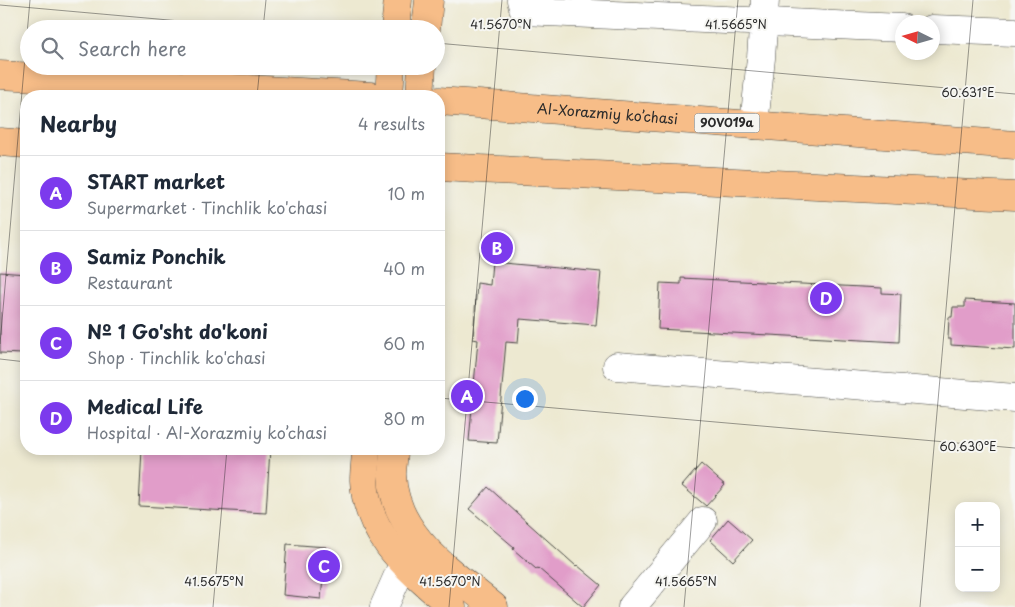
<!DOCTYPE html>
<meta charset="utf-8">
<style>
body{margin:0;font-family:"Playpen Sans",sans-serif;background:#f2f2f3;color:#1f2937}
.controls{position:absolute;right:15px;bottom:15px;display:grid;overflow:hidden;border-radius:10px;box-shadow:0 2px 12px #0003}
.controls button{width:45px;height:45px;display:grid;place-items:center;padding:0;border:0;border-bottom:1px solid #e0e1e3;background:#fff;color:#1f2937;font:25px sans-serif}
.compass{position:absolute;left:895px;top:15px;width:45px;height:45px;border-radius:50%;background:#fff;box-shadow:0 2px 12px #0003;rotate:275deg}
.you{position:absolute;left:524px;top:398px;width:18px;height:18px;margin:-12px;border:4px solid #fff;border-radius:50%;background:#1a73e8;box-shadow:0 0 0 8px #1a73e833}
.badge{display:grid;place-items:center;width:32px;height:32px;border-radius:50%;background:#7c3aed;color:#fff;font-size:16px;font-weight:700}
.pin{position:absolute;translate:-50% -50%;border:2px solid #fff;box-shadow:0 1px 5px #0006}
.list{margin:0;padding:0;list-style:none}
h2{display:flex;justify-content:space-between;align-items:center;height:65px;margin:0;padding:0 20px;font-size:21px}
h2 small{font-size:16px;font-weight:400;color:#747a83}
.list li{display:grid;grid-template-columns:32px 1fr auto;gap:15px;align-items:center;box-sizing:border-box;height:75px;padding:0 20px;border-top:1px solid #e0e1e3}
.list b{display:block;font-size:19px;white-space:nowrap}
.list p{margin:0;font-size:16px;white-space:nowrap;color:#747a83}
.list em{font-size:16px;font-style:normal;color:#747a83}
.icon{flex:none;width:28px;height:28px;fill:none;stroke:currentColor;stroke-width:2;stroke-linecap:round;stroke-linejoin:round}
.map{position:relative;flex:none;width:1015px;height:607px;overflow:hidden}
.search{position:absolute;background:#fff;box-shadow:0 2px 12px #0003;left:20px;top:20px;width:425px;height:55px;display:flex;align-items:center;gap:12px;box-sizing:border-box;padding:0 18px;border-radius:28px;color:#747a83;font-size:19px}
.panel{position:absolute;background:#fff;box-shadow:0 2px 12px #0003;left:20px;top:90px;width:425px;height:365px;border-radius:20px}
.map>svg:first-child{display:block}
</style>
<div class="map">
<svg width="1015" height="607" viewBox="0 0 1015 607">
<rect width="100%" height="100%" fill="#f6f6f2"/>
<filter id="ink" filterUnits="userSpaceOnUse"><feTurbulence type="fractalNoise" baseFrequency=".02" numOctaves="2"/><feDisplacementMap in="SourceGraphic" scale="10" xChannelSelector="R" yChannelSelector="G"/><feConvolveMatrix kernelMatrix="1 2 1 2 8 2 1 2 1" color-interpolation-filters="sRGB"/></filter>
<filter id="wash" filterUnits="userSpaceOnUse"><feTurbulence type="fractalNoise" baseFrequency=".0096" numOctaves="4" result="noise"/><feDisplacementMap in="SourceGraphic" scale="20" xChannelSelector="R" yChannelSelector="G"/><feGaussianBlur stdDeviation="1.12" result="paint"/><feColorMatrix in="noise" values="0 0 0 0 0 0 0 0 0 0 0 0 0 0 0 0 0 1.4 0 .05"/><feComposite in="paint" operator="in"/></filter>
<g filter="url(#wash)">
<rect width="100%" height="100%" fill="#ede9d1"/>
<g id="blocks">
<path fill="#e19dc9" d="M492,262L601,272L596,325L520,319L518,343L506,342L497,443L469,441L478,340L473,339L477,283L490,285Z
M0,272L26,274V330H24L22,354L0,353Z
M681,278L882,288V293L901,294L899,342L658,329L660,283L681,284Z
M965,300L1015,303V349L951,345V339H948L949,317H952L953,307H965Z
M142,449H270L266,513L139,506Z
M701,464L725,485L706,506L682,486Z
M488,487L576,566L577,565L601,585L583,607L538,568L536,569L513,549L514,547L469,509Z
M728,519L752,540L733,561L710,540Z
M287,544L326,547L321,599L283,595Z"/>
</g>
</g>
<g filter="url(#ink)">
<use href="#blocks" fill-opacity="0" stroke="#484844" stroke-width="1"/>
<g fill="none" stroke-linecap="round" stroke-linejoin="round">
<g stroke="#484844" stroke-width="29">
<path id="minor" d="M521,0L524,11L902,28
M932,29L1015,32
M754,125L761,58L765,0
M617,366L1015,398
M384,607L403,564L418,547
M632,607L703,521"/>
</g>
<g stroke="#484844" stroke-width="29">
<g id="major">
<path d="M395,29L398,0"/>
<path d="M426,29L429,0"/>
<path d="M0,75L371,96"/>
<path d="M389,96L391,66"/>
<path d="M420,96L422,66"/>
<path id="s1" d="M439,101L1015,145"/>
<path d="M0,142L26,144"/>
<path d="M439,167L1015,196"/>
<path d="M366,449C366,459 364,470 364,480C367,539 412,571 452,607"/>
<path d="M394,449C394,457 392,467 392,475C394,536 452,572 494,607"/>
</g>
</g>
<use href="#minor" stroke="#fff" stroke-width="28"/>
<use href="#major" stroke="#f7bd88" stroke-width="28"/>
</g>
</g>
<path fill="none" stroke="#2b2b2b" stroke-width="1" stroke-opacity="0.45" d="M0,5L270,29M263,29L266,0M436,43L1015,94M257,96L260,66M0,344L30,0M0,359L26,362M439,398L1015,448M213,607L227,449M449,607L502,0M684,607L738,0M920,607L973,0"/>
<g text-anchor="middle" stroke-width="4" stroke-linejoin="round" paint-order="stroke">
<rect fill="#f6f6f2" stroke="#686867" stroke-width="1" x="694.5" y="113.5" width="65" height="19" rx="4"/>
<g font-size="12" font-weight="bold" fill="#2b2b2b">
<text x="727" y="127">90V019a</text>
</g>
<g font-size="14" fill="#2b2b2b" stroke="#f6f6f2">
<text dy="5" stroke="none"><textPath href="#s1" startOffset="169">Al-Xorazmiy ko’chasi</textPath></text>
</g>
</g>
<g font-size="12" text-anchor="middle" fill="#2b2b2b" stroke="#f6f6f2" stroke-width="4" stroke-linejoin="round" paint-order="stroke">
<text x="501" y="29">41.5670°N</text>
<text x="736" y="29">41.5665°N</text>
<text x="968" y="97">60.631°E</text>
<text x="968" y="451">60.630°E</text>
<text x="214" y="586">41.5675°N</text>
<text x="450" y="586">41.5670°N</text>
<text x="686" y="586">41.5665°N</text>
</g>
</svg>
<div class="controls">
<button>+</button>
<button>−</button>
</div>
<svg class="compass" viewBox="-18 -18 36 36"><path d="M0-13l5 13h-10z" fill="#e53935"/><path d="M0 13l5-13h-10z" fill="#747a83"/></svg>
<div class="you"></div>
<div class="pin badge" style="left:467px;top:396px">A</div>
<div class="pin badge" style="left:497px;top:248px">B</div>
<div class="pin badge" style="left:324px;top:566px">C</div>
<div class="pin badge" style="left:826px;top:298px">D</div>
<div class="search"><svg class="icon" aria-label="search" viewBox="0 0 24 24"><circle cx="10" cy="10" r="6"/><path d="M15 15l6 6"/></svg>Search here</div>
<section class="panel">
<h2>Nearby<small>4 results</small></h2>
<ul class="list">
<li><span class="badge">A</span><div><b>START market</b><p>Supermarket · Tinchlik ko'chasi</p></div><em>10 m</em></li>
<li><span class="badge">B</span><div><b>Samiz Ponchik</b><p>Restaurant</p></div><em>40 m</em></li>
<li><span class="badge">C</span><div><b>№ 1 Go'sht do'koni</b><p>Shop · Tinchlik ko'chasi</p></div><em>60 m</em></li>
<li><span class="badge">D</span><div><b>Medical Life</b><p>Hospital · Al-Xorazmiy ko’chasi</p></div><em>80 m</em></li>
</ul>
</section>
</div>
